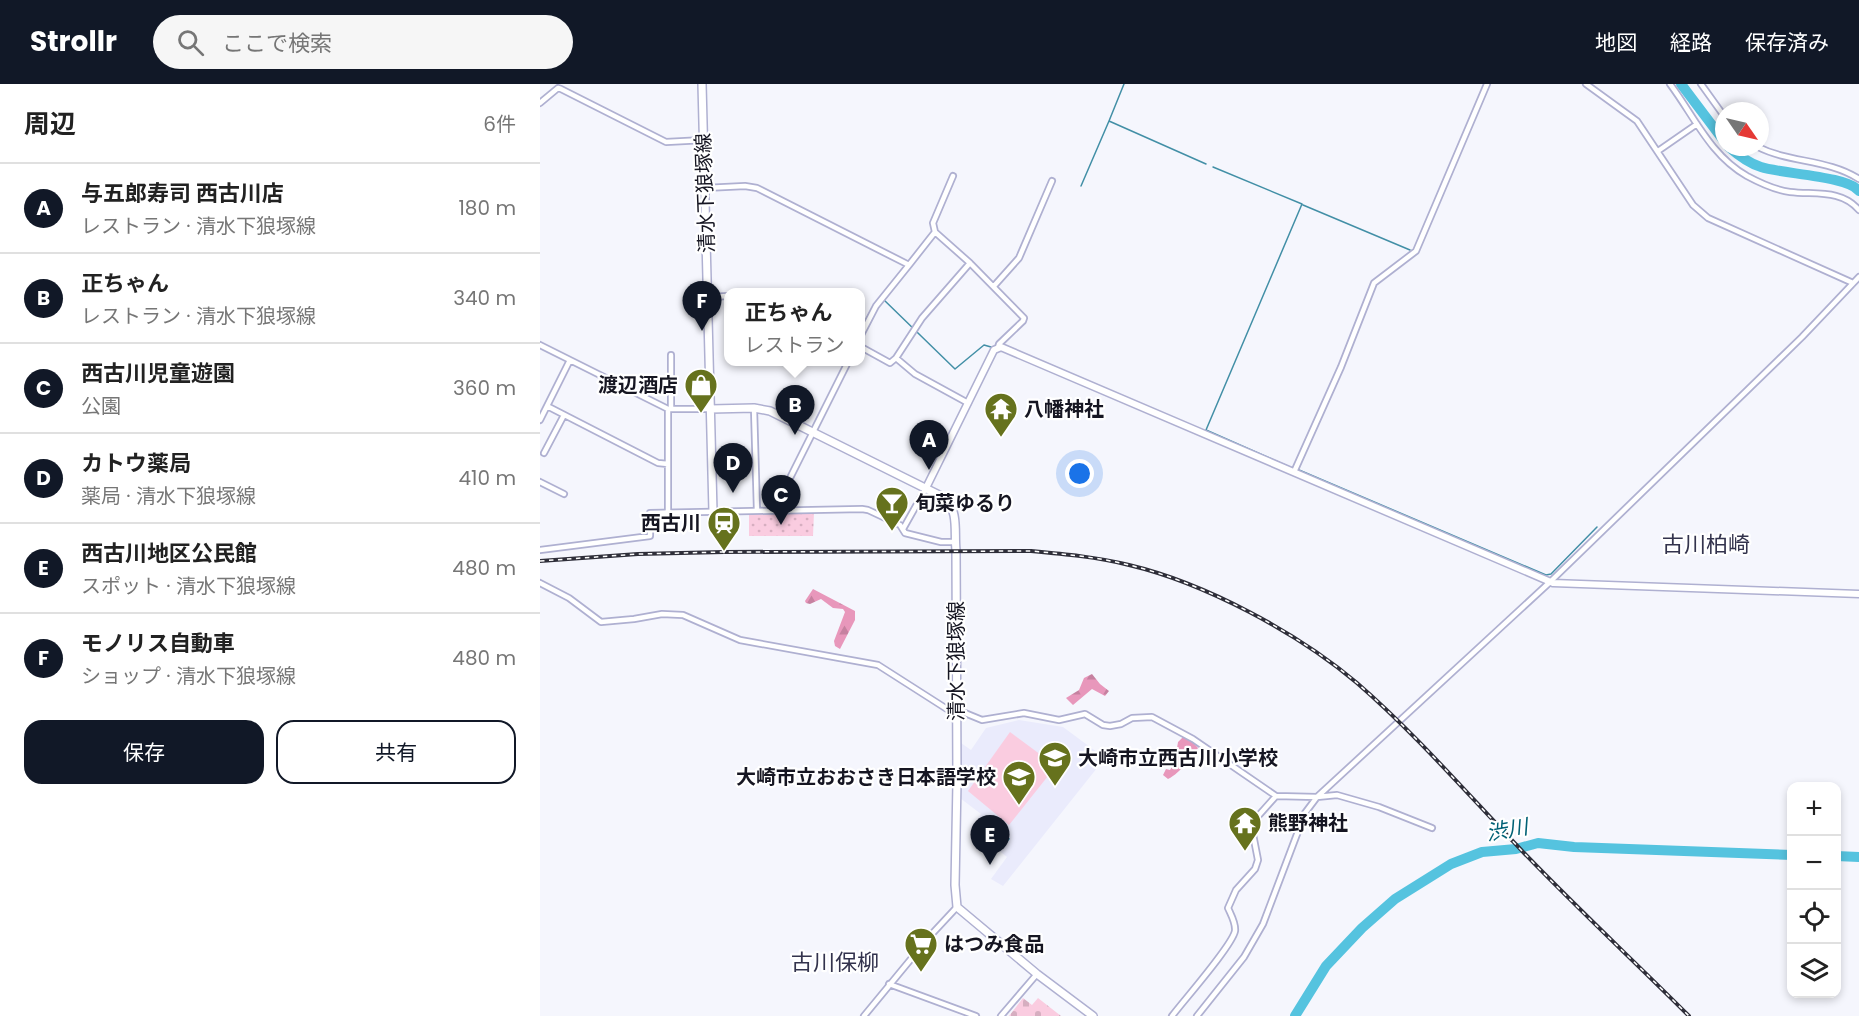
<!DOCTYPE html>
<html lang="ja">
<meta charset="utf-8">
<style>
body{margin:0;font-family:Poppins,"Noto Sans JP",sans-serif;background:#f6f6f6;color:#222}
.controls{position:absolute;right:18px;bottom:18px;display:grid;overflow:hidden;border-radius:12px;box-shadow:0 3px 9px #0003}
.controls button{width:54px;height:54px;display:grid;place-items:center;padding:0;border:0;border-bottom:2px solid #e0e0e0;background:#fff;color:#222;font:30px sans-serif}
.compass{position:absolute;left:1175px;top:18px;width:54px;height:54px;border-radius:50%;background:#fff;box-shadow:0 3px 9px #0003;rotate:124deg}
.you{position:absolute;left:540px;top:390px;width:21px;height:21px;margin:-15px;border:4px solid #fff;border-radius:50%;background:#1a73e8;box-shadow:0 0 0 9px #1a73e833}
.badge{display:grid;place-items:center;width:39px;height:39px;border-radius:50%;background:#111827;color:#fff;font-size:20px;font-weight:700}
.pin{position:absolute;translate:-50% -50px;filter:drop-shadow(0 2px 3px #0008)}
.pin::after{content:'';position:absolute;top:32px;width:21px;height:18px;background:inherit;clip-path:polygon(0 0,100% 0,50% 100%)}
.popup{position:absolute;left:184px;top:204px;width:141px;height:78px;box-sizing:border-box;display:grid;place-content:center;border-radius:12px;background:#fff;filter:drop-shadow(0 2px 4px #0005);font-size:20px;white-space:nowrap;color:#767676}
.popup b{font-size:22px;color:#222}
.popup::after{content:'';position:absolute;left:50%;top:100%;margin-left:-12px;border:12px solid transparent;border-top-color:#fff}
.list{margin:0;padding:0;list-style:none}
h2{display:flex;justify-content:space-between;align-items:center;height:78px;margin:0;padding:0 24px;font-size:26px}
h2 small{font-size:20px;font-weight:400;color:#767676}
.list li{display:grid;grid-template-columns:39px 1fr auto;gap:18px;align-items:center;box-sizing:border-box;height:90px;padding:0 24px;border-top:2px solid #e0e0e0}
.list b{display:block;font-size:22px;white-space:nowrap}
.list p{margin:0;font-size:20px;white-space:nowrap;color:#767676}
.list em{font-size:20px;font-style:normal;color:#767676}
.actions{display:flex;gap:12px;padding:18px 24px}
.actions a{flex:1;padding:14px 0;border:2px solid #111827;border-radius:18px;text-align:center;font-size:21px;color:#111827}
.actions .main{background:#111827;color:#fff}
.icon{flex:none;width:33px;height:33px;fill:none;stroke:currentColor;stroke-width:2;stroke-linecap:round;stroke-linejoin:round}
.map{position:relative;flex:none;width:1319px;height:932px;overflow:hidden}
header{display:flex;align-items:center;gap:36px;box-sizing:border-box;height:84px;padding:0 30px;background:#111827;color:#fff}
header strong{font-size:28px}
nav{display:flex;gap:33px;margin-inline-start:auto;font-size:21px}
.search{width:420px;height:54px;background:#f6f6f6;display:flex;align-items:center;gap:15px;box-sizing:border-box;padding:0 21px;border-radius:33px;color:#767676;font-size:22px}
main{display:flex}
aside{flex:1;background:#fff}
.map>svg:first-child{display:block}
</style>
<header>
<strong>Strollr</strong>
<div class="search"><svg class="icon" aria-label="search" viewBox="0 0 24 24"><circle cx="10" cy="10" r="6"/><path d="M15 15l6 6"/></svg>ここで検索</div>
<nav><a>地図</a><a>経路</a><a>保存済み</a></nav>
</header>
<main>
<aside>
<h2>周辺<small>6件</small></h2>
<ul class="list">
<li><span class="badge">A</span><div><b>与五郎寿司 西古川店</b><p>レストラン · 清水下狼塚線</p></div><em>180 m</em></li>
<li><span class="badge">B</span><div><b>正ちゃん</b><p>レストラン · 清水下狼塚線</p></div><em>340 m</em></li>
<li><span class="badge">C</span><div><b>西古川児童遊園</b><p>公園</p></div><em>360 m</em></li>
<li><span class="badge">D</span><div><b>カトウ薬局</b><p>薬局 · 清水下狼塚線</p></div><em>410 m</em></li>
<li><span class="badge">E</span><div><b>西古川地区公民館</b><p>スポット · 清水下狼塚線</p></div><em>480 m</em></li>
<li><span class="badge">F</span><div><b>モノリス自動車</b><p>ショップ · 清水下狼塚線</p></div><em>480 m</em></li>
</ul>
<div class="actions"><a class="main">保存</a><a>共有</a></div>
</aside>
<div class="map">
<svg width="1319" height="932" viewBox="0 0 1319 932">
<defs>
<pattern id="green-dots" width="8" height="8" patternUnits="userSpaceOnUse" patternTransform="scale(1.5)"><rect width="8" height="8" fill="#facce0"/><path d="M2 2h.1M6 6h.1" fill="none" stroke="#d6aec0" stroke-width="1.8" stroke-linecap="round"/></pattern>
<pattern id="forest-firs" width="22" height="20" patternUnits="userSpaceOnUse" patternTransform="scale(1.5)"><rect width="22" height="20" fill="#e897bb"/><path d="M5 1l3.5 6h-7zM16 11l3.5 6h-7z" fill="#c681a0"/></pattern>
<pattern id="cemetery-stones" width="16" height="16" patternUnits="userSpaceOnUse" patternTransform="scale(1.5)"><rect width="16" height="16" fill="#facce0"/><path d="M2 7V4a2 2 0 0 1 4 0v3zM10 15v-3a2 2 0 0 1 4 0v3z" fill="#d6aec0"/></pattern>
<pattern id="water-waves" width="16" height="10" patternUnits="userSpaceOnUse" patternTransform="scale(1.5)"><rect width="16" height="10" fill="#55c3df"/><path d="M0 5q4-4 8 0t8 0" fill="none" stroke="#49a7bf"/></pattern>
</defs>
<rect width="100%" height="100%" fill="#f5f6fd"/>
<path fill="#eaebfc" d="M479,636L523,643L565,674L463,802L451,795L467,773L432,745L441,730L420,714L421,659L431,666L446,644Z"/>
<path fill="url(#green-dots)" d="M274,428L273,452H209V429Z"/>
<path fill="url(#forest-firs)" d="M273,505L315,527V536L300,565L295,562L294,557L305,528L303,525L293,524L281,515L270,520L266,519L265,517Z
M552,590L560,600L569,607L565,612L552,605L533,621L526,614L539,606L544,594Z
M643,653L652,657L658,664C651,674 639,690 628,695L623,691L626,685L630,686L641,669L637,664L638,658Z"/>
<path fill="url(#cemetery-stones)" d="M483,914L492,921L498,914L521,932H469Z"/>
<path fill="#facce0" d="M470,648L516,682L469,741L428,707Z"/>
<path fill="url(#water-waves)" stroke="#428fa6" stroke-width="1.5" d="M453,743L469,755L463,763L447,750Z"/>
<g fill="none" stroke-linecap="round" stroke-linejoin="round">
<path stroke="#428fa6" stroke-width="1.5" d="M584,0L569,37L666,80
M673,83L762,120L666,346L752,384
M541,102L569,37
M763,121L870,166
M343,215L415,285L444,261L451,263
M759,386L1006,491L1011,490L1057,443"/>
<path stroke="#55c3df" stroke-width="10" d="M1141,0L1184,57
M1189,63C1199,72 1208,79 1221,83C1242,90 1308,92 1319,107
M1296,772L1319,773
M755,932L786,882L822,844L855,815L911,780L942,768L976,765L998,759L1034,763L1252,771"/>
<g stroke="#afb0d1" stroke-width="8">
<path id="minor" d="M1046,0L1097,37L1153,121L1168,134L1313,199
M1130,0C1154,32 1170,71 1207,92C1220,99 1235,106 1250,108C1275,111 1301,105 1319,126
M1161,0L1184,32
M0,19L18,4L21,5L126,58L164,56
M1218,63C1250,79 1288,75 1319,95
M1118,67L1157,40
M413,92L393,139L395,148L430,179L484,234L483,237L459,260L458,264
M165,104L205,102L217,104L369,181L336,222L321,251
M369,181L395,148
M454,202L479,174L512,97
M168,213L189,212
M0,261L128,325H171
M321,263L350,279L356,274L382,234L430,179
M356,274L375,290L428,319
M7,322L118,379L128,380
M214,324L217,427
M128,325V429
M131,325V271
M0,336L30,276
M4,369L24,331
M754,388L801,283L834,199L876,167L947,0
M0,398L24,410
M234,426L308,278
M363,445L386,404
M0,466L110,452V429L322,425L328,426L360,441L365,449L401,458H415
M0,499L29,514L61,538L94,535L122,530L143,531L200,556L338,581L410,627L416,630L420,627L442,636L484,629L519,636L545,630L563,641L570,642L581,640L592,634L612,633L653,655L736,712L777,713L797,711L839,723L892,744
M349,900L436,932
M324,932L390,852L417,823
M461,932L497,890
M632,932C644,916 692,862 695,847C696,839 691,831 688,824L696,806L715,785L718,776L711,740L736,712
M657,932L704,873L723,840L765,729L777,713L1010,498L1262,253L1319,193"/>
</g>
<g stroke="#afb0d1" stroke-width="9">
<path id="tertiary" d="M386,404L454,266L461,263L1013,499L1319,510"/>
</g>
<g stroke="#afb0d1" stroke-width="10">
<path id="secondary" d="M162,0L173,428
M171,325L214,324L230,327L405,414C419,428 414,448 416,466L417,698L415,801L417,823L497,890L553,932"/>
</g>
<use href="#minor" stroke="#fff" stroke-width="4.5"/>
<use href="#tertiary" stroke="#fff" stroke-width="6"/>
<use href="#secondary" stroke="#fff" stroke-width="7"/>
<g stroke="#2e2e39" stroke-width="4">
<path id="rail" d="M0,477L98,470L184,468L491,467C524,470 557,473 589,481C665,499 758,549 817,599C876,650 931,714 985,770C1038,825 1095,878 1149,932"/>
</g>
<use href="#rail" stroke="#fff" stroke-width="1.5" stroke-dasharray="4.5" stroke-linecap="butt"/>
</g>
<defs>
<g id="shop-pin" transform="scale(1.725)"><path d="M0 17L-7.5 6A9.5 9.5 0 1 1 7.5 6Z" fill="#66721d" stroke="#fff"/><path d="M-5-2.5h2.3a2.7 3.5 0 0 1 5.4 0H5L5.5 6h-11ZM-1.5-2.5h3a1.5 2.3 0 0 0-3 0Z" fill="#fff"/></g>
<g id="temple-pin" transform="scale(1.725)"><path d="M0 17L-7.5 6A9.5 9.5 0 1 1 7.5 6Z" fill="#66721d" stroke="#fff"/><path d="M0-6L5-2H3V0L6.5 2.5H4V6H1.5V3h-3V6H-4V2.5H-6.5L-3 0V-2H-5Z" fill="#fff"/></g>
<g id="bar-pin" transform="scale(1.725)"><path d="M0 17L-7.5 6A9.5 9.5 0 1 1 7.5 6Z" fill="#66721d" stroke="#fff"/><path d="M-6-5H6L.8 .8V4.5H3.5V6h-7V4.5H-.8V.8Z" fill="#fff"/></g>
<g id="station-pin" transform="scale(1.725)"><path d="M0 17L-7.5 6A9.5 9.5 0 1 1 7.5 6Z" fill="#66721d" stroke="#fff"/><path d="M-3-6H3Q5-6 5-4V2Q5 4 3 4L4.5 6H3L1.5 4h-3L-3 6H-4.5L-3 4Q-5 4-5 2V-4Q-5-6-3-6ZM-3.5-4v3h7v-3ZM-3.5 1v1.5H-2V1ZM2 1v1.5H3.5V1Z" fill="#fff"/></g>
<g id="school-pin" transform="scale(1.725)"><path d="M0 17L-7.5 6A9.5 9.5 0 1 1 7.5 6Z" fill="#66721d" stroke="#fff"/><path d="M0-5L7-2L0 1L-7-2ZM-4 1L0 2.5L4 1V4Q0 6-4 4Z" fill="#fff"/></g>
<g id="supermarket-pin" transform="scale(1.725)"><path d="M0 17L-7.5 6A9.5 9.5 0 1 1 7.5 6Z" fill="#66721d" stroke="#fff"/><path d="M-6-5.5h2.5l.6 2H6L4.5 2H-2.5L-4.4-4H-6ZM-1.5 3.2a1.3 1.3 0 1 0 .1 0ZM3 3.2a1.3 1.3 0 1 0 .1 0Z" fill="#fff"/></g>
</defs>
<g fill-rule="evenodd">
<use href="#shop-pin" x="161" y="301"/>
<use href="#temple-pin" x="461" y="325"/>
<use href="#bar-pin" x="352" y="419"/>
<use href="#station-pin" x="184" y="439"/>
<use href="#school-pin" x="515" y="674"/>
<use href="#school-pin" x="479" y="693"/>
<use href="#temple-pin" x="705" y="739"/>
<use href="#supermarket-pin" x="381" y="860"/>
</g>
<g text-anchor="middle" stroke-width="4.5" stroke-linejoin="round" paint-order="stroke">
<g font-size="20" fill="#161622" stroke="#fff">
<text transform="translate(165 109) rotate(-92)" y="7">清水下狼塚線</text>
<text transform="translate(416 577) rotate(-90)" y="7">清水下狼塚線</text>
</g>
<g font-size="20" font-weight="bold" fill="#161622" stroke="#fff" text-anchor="start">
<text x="138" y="308" text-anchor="end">渡辺酒店</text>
<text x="484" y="332">八幡神社</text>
<text x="375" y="426">旬菜ゆるり</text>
<text x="161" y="446" text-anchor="end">西古川</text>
<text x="538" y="681">大崎市立西古川小学校</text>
<text x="456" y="700" text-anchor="end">大崎市立おおさき日本語学校</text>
<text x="728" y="746">熊野神社</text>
<text x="404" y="867">はつみ食品</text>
</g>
<g font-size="21" font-style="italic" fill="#006175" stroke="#fff">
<text transform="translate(967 746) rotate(-10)" y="7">渋川</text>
</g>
<g font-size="22" fill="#33334d" stroke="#fff">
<text x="1166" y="468">古川柏崎</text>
<text x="295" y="886">古川保柳</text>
</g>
</g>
</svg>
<div class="controls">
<button>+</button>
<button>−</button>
<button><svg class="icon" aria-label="locate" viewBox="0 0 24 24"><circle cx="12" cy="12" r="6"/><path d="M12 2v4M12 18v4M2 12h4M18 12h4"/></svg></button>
<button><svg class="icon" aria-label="layers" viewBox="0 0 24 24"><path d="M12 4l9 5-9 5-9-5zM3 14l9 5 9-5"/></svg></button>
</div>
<svg class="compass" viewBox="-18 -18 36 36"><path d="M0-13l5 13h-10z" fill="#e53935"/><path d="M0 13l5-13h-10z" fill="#767676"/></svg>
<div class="you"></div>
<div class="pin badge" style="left:389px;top:386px">A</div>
<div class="pin badge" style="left:255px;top:351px">B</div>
<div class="popup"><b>正ちゃん</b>レストラン</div>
<div class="pin badge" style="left:241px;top:441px">C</div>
<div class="pin badge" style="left:193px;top:409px">D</div>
<div class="pin badge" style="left:450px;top:781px">E</div>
<div class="pin badge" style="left:162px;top:247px">F</div>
</div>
</main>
